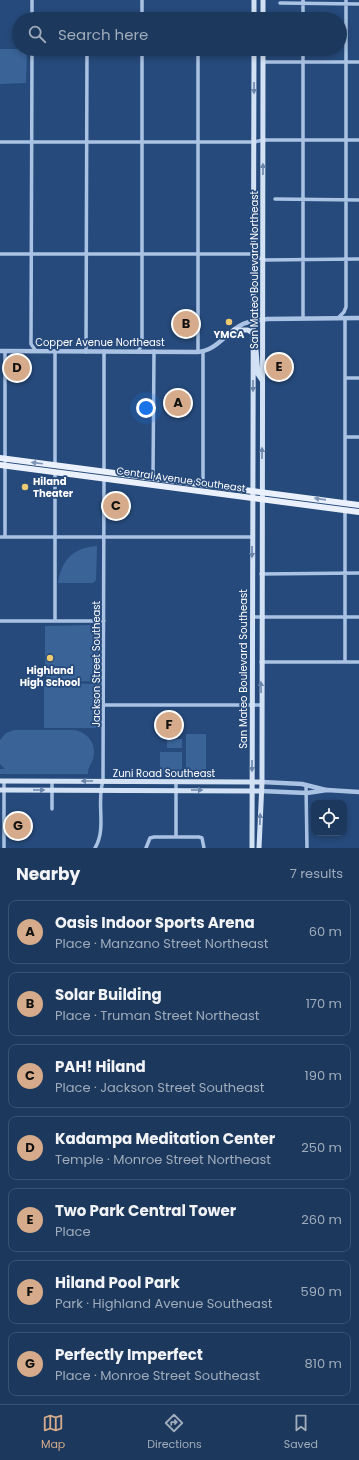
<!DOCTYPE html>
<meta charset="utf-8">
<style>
body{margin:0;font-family:Poppins,sans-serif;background:#294365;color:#f1f3f6}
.controls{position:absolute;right:12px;bottom:12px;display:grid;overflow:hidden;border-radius:8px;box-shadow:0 2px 6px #0003}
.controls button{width:36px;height:36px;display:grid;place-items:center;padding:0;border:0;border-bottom:1px solid #3a5272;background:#1c385c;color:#f1f3f6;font:20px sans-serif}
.you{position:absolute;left:146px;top:408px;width:14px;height:14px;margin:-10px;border:3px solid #fff;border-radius:50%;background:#1a73e8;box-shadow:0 0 0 6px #1a73e833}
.badge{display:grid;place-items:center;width:26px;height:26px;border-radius:50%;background:#d6ab8b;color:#111;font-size:13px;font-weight:700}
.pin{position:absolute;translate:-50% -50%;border:2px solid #fff;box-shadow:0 1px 4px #0006}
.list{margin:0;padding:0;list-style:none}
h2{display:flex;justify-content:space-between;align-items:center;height:52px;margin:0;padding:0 16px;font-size:17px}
h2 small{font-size:13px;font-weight:400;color:#a0acbb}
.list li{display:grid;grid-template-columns:26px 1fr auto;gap:12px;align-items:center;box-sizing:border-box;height:64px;margin:0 8px 8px;padding:0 8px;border:1px solid #3a5272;border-radius:8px}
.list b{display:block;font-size:15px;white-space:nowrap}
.list p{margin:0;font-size:13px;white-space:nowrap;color:#a0acbb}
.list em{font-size:13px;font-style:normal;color:#a0acbb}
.icon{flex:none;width:22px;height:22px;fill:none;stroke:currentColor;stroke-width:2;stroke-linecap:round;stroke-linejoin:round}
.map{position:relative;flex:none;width:359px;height:848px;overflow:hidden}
.search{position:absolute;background:#1c385c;box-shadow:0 2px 6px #0003;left:12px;right:12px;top:12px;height:44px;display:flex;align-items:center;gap:10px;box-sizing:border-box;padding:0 14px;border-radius:22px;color:#a0acbb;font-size:15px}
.sheet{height:556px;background:#1c385c}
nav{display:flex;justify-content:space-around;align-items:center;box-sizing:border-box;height:56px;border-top:1px solid #3a5272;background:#1c385c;font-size:11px;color:#a0acbb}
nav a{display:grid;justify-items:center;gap:2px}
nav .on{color:#d6ab8b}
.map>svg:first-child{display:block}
</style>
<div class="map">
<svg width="359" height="848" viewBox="0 0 359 848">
<rect width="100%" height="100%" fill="#264a7b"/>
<path fill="#3a6398" d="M0,49H27L26,83L0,84Z
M97,546L96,580L93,583H58C62,559 73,548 97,546Z
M90,625L99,635V681L50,682L45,675V626Z
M44,683L101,684V728H44Z
M14,730H74C88,732 97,744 93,759C91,765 88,767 88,774H0V769H5L0,764V740L6,733Z
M186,734H206V774H186Z
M167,739H182V748H167Z
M160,752H182V774H160Z"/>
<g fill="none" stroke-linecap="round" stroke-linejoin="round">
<path stroke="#aac3e4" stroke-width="3.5" d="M32,0V19
M142,0V19
M280,3L359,4
M303,19V0
M32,49L31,344L36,351
M263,62H359
M0,142H254L263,140H359
M275,199L359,200
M0,254H253L263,260L359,259
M303,318V49
M338,318L344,312L346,307V0
M5,351V537
M55,351V465
M86,352L87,49
M138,352L142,344V49
M198,352V49
M345,378H359
M345,437H359
M104,471V351
M153,477L154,351
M203,483V351
M345,503V318
M0,537H252
M261,574L359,573
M252,617H359
M0,621H104
M55,621V472
M261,662H359
M345,662V511
M104,705H262
M4,781V848
M176,781V837
M52,782V809
M306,785L307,848
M95,848C107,829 96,802 103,781L104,479
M146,848L150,838L154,837H199L202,838L204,848"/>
<path stroke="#aac3e4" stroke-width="4.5" d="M0,351L198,352C218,350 226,332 243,324C250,321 259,320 267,319L359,318
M262,782L302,784L326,790
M261,791L307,793L327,790L359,792"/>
<path stroke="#d3e1f4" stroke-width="5" d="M263,0V19
M254,19V0
M234,330H248L253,333
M256,350L258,374L262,380
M0,781L262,782
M0,790L261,791
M252,848L254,49
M259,848L262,782L263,49"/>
<path stroke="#eaf1fc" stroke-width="6" d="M0,458L359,505
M0,465L359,512"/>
</g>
<defs><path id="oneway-solid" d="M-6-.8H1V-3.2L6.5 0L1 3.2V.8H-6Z"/></defs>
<g fill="#6b86ab">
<use href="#oneway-solid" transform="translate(254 88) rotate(90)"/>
<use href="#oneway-solid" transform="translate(263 169) rotate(-90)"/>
<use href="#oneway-solid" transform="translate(253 386) rotate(90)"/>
<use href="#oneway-solid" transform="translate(262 453) rotate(-90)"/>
<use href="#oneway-solid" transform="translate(252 552) rotate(90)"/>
<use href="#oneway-solid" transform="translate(261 687) rotate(-91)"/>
<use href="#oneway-solid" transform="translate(252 766) rotate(90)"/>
<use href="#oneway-solid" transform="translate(87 781) rotate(180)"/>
<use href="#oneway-solid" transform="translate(39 790)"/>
<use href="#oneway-solid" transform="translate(197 790)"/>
<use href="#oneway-solid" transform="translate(260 819) rotate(-88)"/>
</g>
<g fill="#7e95b5">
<use href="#oneway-solid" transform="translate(37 463) rotate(-173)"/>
<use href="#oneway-solid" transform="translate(320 499) rotate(-172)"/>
</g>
<g fill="#ecca70" stroke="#264a7b" stroke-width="1.5">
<circle cx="229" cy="322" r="4"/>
<circle cx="25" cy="487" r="4"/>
<circle cx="50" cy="658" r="4"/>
</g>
<g text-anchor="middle" stroke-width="3.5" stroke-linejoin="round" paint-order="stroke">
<g font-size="10" fill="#fff" stroke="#264a7b">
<text transform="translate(254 270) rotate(-90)" y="4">San Mateo Boulevard Northeast</text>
<text x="100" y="346">Copper Avenue Northeast</text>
<text transform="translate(181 479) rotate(8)" y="4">Central Avenue Southeast</text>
<text transform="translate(96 664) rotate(-90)" y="4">Jackson Street Southeast</text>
<text transform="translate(243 669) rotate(-90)" y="4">San Mateo Boulevard Southeast</text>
<text x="164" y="777">Zuni Road Southeast</text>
</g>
<g font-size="10" font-weight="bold" fill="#fff" stroke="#264a7b">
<text x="229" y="338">YMCA</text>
<text x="33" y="485" text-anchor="start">Hiland<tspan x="33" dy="12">Theater</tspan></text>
<text x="50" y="674">Highland<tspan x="50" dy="12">High School</tspan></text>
</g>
</g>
</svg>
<div class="controls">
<button><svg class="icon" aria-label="locate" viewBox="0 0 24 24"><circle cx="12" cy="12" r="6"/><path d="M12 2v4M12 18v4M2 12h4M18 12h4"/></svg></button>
</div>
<div class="you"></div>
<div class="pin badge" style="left:178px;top:403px">A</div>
<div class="pin badge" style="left:186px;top:324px">B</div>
<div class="pin badge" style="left:116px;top:506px">C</div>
<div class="pin badge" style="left:17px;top:368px">D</div>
<div class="pin badge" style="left:279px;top:367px">E</div>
<div class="pin badge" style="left:169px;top:725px">F</div>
<div class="pin badge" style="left:18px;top:826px">G</div>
<div class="search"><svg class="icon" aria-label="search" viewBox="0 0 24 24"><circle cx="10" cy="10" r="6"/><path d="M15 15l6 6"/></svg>Search here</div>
</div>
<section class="sheet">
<h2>Nearby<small>7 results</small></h2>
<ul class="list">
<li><span class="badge">A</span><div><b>Oasis Indoor Sports Arena</b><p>Place · Manzano Street Northeast</p></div><em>60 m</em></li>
<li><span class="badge">B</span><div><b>Solar Building</b><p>Place · Truman Street Northeast</p></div><em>170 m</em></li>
<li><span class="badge">C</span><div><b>PAH! Hiland</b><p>Place · Jackson Street Southeast</p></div><em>190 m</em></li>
<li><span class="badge">D</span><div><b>Kadampa Meditation Center</b><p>Temple · Monroe Street Northeast</p></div><em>250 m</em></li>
<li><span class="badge">E</span><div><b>Two Park Central Tower</b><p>Place</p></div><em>260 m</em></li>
<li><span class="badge">F</span><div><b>Hiland Pool Park</b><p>Park · Highland Avenue Southeast</p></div><em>590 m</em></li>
<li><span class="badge">G</span><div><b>Perfectly Imperfect</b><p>Place · Monroe Street Southeast</p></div><em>810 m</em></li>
</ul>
</section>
<nav>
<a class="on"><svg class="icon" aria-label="map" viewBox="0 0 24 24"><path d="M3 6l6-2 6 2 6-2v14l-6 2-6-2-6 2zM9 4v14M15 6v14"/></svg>Map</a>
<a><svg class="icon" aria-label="directions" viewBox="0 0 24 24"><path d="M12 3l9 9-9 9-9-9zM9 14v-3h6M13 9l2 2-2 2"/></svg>Directions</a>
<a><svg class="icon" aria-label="saved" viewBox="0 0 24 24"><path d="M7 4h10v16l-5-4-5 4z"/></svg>Saved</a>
</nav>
